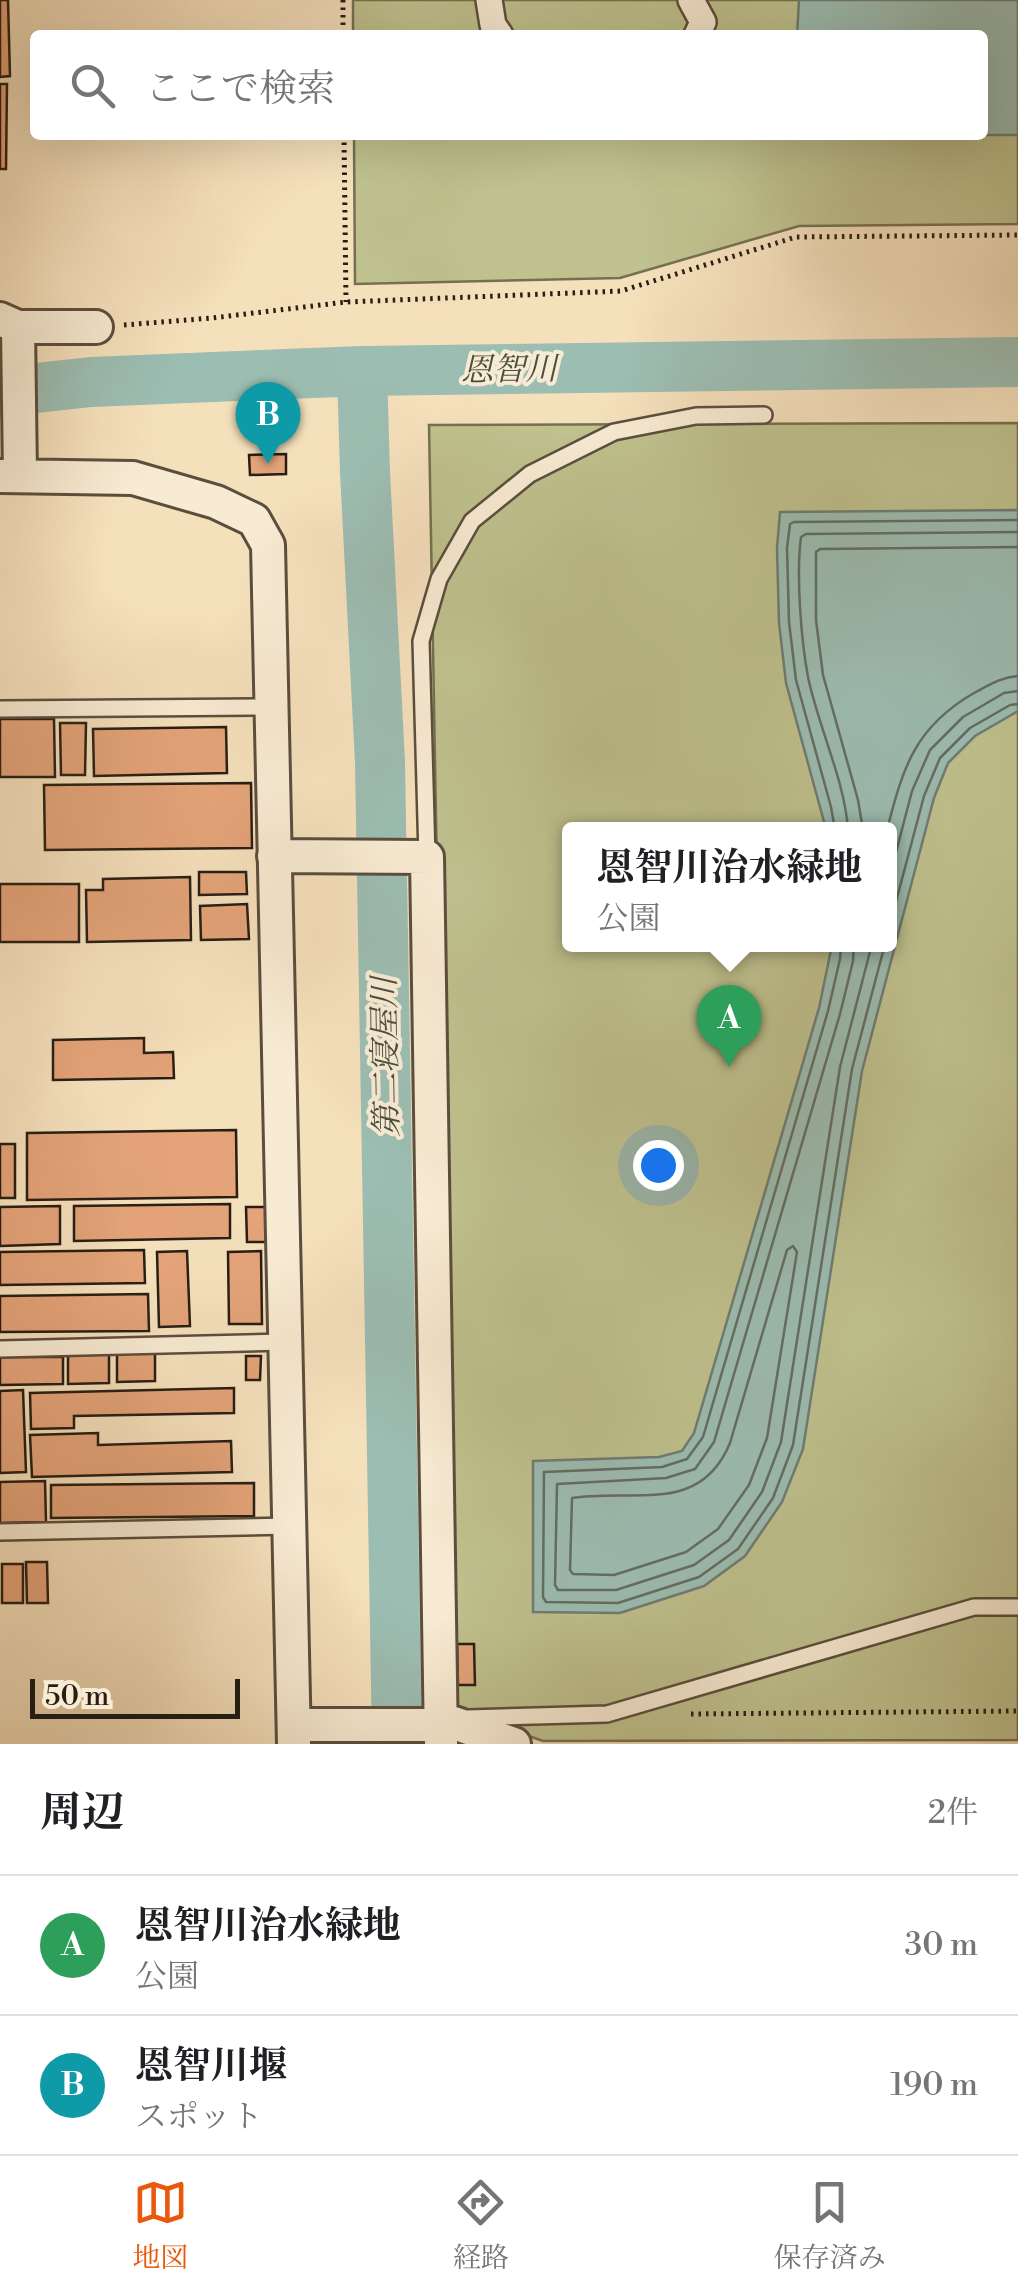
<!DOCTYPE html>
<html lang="ja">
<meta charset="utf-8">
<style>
body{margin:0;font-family:"Libre Bodoni","Noto Serif JP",serif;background:#f6f6f6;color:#202124}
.scale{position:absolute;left:30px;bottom:25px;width:210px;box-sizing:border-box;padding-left:10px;border:5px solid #281e14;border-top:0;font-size:28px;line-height:35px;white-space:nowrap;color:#281e14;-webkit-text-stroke:8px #f8ebd3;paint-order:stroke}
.you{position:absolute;left:658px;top:1165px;width:35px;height:35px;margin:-25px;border:8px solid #fff;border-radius:50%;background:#1a73e8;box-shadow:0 0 0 15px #1a73e833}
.badge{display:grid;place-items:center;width:65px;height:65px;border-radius:50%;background:#ea580c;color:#fff;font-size:32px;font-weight:700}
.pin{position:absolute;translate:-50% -82px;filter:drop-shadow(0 2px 5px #0008)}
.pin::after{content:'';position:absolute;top:52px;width:35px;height:30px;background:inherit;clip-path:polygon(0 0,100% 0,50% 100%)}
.popup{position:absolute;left:562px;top:822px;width:335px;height:130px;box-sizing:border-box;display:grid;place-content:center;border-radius:10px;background:#fff;filter:drop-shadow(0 2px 8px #0005);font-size:32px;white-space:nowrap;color:#757577}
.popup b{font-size:38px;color:#202124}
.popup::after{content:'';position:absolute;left:50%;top:100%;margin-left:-20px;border:20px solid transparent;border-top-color:#fff}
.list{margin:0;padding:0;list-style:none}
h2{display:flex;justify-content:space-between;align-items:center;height:130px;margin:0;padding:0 40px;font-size:42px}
h2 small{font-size:32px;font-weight:400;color:#757577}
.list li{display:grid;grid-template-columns:65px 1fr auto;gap:30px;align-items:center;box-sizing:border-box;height:140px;padding:0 40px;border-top:2px solid #e0e0e0}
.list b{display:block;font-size:38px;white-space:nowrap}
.list p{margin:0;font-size:32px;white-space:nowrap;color:#757577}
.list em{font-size:32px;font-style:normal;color:#757577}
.icon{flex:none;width:55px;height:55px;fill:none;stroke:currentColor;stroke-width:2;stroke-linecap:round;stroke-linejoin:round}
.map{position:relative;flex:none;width:1018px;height:1744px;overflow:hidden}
.search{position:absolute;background:#fff;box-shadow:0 10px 40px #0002;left:30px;right:30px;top:30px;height:110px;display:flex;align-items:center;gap:25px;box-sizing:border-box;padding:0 35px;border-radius:10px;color:#757577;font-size:38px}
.sheet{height:410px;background:#fff}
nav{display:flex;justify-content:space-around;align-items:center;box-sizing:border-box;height:140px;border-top:2px solid #e0e0e0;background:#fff;font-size:28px;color:#757577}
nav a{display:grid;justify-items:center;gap:5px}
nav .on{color:#ea580c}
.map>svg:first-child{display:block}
</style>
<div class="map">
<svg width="1018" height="1744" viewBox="0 0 1018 1744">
<rect width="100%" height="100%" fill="#f5e0bc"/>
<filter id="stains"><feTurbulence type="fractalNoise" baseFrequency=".002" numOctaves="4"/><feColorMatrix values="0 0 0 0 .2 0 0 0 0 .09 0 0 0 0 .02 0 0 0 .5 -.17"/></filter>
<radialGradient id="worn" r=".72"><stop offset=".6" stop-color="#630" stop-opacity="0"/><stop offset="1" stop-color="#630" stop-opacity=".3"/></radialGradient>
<path fill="#bfc18e" stroke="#747051" stroke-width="2.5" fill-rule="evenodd" d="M353,0H1018V224L799,226L620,278L355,284L354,135H983V35H353Z
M1018,423V1740L543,1741L452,1709L429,425ZM569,830H889V944H569Z"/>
<path fill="#9cbdb2" stroke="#6e7d73" stroke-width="2.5" d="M799,0H1018V135H983V35H797Z
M1018,510V711L975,736L948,763L934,798L862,1071L803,1449L782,1502L745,1556L704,1586L620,1613L533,1612V1461L659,1457L682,1451L694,1433L819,1008L832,945L889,944V830L826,829L786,683L779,623L777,548L780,512Z"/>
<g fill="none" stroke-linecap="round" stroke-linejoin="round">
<path stroke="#626e63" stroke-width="2.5" d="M835,830L831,807L796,680L789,622L787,548L790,524L794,522L1018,520
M848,830C845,781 818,726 808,677C801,639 796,575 801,537L806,534L1018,532
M863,830L858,800L823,675L816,620V552L820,549L1018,547
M887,830C903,767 915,727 974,693C989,685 1001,677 1018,676
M889,879L912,791L930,750L963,717L1004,693L1018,691
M889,928L924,796L940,758L970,728L1010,705L1018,704
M841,944L840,959L828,1011L703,1437L687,1459L662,1467L544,1472L543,1597L546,1602L618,1603L699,1577L738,1549L773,1498L793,1445L852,1069L885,944
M854,944L853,961L840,1014L714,1442L695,1469L666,1478L557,1484L555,1585L558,1590H616L694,1565L729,1540L762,1492L781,1442L840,1067L872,944
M793,1246L797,1252L767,1438L749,1485L718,1529L686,1552L614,1575L573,1574L570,1570L572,1498C633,1488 700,1516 730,1443L787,1250Z"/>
<path stroke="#9cbdb2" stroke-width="50" d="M362,371L365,472L380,762L397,1744
M0,392L91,382L362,371L1018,362"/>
</g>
<path fill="#e4a379" stroke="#281e14" stroke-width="2.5" d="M0,0H8L10,76L0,77Z
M0,84H7L6,169H0Z
M286,454V474L250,475L249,455Z
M0,719H54L55,777H0Z
M60,723H86L85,775H61Z
M226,727L227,773L94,776L93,729Z
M251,783L252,848L45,850L44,785Z
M199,872H246L247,894L199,895Z
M190,877L191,940L87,942L86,890H103V879Z
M0,884H79V942H0Z
M247,904L249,939L201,940L200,906Z
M144,1038V1053L173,1052L174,1078L53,1080V1040Z
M236,1130L237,1197L27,1200V1133Z
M0,1144H15V1198H0Z
M230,1204V1238L74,1241V1206Z
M60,1206V1244L0,1246V1207Z
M246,1207H266V1242H247Z
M144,1250L145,1283L0,1285V1252Z
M187,1251L190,1326L159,1327L157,1252Z
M261,1251L262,1324H229L228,1252Z
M148,1294L149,1331L0,1332V1296Z
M117,1353H155V1381L117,1382Z
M109,1354V1383L68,1384V1356Z
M246,1356H261L260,1380H246Z
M0,1357H63V1384L0,1385Z
M234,1388V1413L74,1416V1428L31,1429L30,1393Z
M23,1390L26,1472L0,1473V1391Z
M98,1433V1445L231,1441L232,1472L32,1477L30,1435Z
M45,1481L46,1522L0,1523V1482Z
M254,1483V1516L51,1518V1485Z
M26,1562H47L48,1603H27Z
M2,1564H23V1603H2Z
M457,1644H474L475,1685H458Z"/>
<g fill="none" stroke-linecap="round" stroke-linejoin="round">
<g stroke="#5b4e3e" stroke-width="20">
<path id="service" d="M0,709L271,707
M427,857L421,641L439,579L472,521L530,474L614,432L696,416L764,415
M0,1349L285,1342
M0,1532L289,1526
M468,1718L607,1714L974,1607H1018"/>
</g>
<g stroke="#5b4e3e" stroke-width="30">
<path id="pedestrian" d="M489,0L493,25L500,35
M691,0L703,22L697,35"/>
</g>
<g stroke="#5b4e3e" stroke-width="38">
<path id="minor" d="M0,319L18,327H96
M18,327L20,476
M0,476L133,478L216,502L254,520L268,545L294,1744
M274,856L427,857L441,1744
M294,1725H441L454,1723L514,1744"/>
</g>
<path stroke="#281e14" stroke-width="5" stroke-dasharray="2.5 5" stroke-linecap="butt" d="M343,0V35
M344,135L346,302
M124,325L212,318L346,302L621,291L796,237L1018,235
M691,1714L1018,1711"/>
<use href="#service" stroke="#f8ebd3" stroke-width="15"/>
<use href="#pedestrian" stroke="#f8ebd3" stroke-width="25"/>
<use href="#minor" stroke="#f8ebd3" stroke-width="32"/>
</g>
<g text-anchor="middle" stroke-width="8" stroke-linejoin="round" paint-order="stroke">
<g font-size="32" font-style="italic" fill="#4b4e43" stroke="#f8ebd3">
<text transform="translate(509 369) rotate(-1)" y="11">恩智川</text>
<text transform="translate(385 1057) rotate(-91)" y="11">第二寝屋川</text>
</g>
</g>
<rect width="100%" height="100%" filter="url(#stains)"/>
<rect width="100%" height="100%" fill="url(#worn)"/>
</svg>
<div class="scale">50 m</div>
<div class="you"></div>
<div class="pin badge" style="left:729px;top:1067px;background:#2e9e5b">A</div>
<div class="popup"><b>恩智川治水緑地</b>公園</div>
<div class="pin badge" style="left:268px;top:464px;background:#0f9aa8">B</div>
<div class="search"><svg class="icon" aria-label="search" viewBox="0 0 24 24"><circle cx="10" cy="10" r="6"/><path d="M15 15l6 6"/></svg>ここで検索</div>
</div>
<section class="sheet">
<h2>周辺<small>2件</small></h2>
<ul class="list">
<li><span class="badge" style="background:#2e9e5b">A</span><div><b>恩智川治水緑地</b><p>公園</p></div><em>30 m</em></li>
<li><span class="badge" style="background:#0f9aa8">B</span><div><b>恩智川堰</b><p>スポット</p></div><em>190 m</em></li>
</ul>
</section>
<nav>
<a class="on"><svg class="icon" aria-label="map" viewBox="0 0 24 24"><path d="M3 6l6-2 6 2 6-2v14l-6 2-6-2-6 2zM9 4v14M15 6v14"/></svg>地図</a>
<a><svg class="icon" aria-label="directions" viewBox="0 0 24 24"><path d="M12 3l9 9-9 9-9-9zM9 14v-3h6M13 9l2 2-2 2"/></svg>経路</a>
<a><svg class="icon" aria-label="saved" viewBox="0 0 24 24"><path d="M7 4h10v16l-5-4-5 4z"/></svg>保存済み</a>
</nav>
